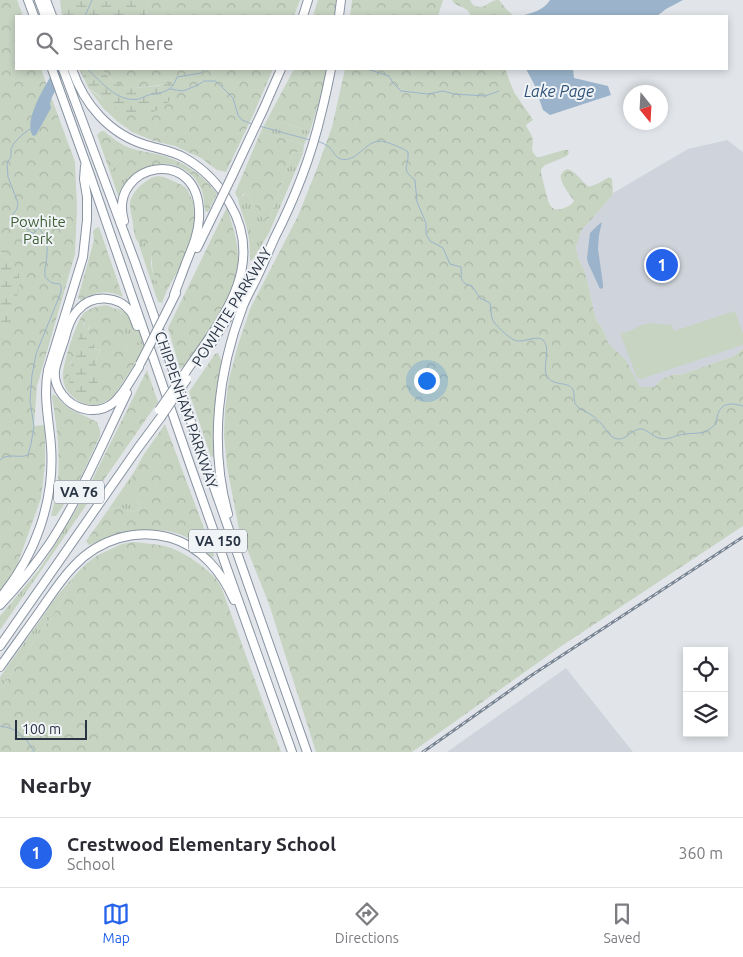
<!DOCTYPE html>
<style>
body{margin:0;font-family:Ubuntu,sans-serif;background:#f7f7f7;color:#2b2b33}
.controls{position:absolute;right:15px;bottom:15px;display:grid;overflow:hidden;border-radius:0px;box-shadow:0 2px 8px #0003}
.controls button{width:45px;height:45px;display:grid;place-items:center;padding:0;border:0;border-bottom:1px solid #e1e1e2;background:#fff;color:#2b2b33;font:25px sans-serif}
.compass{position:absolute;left:623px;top:85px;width:45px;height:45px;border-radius:50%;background:#fff;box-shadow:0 2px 8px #0003;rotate:162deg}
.scale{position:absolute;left:15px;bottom:12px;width:72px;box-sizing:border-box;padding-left:5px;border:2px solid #283343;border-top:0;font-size:14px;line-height:18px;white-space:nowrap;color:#283343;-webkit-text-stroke:4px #f1f4f7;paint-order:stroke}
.you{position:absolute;left:426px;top:380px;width:18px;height:18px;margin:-12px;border:4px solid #fff;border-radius:50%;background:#1a73e8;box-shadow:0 0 0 8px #1a73e833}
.badge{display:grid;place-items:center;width:32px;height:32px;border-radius:50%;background:#2563eb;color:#fff;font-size:16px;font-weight:700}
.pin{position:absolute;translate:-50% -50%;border:2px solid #fff;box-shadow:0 1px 5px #0006}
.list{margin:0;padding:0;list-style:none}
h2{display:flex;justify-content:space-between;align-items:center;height:65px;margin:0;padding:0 20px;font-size:21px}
h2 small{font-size:16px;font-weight:400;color:#7c7c81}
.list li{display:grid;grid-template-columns:32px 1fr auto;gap:15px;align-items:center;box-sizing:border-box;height:70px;padding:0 20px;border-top:1px solid #e1e1e2}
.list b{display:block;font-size:19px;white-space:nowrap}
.list p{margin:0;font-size:16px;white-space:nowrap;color:#7c7c81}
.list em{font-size:16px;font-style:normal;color:#7c7c81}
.icon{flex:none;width:28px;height:28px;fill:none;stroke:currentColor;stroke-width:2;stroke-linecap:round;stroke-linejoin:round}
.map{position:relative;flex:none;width:743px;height:752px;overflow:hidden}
.search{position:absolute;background:#fff;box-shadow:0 2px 8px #0003;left:15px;right:15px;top:15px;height:55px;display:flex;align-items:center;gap:12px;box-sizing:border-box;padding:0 18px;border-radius:0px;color:#7c7c81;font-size:19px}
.sheet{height:135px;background:#fff}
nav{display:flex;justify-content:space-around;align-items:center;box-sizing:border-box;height:70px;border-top:1px solid #e1e1e2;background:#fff;font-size:14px;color:#7c7c81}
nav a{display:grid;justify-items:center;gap:2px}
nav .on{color:#2563eb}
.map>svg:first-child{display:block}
</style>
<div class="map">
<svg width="743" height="752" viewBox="0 0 743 752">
<defs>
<pattern id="grass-tufts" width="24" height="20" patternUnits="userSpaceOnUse" patternTransform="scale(1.25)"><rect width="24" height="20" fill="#c7d4c2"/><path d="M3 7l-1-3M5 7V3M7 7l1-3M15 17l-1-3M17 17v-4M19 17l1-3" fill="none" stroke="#abb6a8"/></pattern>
<pattern id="forest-crowns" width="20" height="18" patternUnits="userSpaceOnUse" patternTransform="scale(1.25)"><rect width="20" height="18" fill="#c7d4c2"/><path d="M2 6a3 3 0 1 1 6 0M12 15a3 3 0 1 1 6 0" fill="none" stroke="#abb6a8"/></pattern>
<pattern id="wetland-marsh" width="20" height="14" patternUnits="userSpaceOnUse" patternTransform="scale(1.25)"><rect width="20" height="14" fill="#c7d4c2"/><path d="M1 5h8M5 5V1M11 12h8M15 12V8" fill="none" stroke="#abb6a8"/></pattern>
</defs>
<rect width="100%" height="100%" fill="#e1e5ea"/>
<path fill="#cfd4dc" d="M727,140L743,152V348L737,354L731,357L683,374L672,375L662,379L654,387L640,388L626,360L609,344L602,328L596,320L585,272L578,258L576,247L579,235L581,231L612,196L613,193L688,149Z
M566,668L633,752H447Z"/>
<path fill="url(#grass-tufts)" d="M268,118L310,131L304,145L261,131Z
M293,152L303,153L301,158L269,233L252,261L250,260C250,246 249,232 244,219C242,212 239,206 238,199L246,193L264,220L266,221L270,217Z
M122,157L128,161V177L130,179L119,198L110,172Z
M147,242C150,244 151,243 152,247C153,252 151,259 151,264C152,274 157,286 167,290L162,303L158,302L139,245V243Z
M115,308C131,311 140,330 149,342L137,346L130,351L126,349L124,342L122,314Z
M136,469C131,487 129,490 141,506L140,510L132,512L118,507L108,510Z
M83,500L87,504L0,630V616L38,571L55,545L80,503Z
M76,574L60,604L0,690V677L57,596Z"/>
<path fill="url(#forest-crowns)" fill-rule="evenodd" d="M0,0H17L23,16H16V69H41L75,162L77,207L75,254L37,386L34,426L45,425V464L41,498L14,574L0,591Z
M150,0H300L294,16H146L148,3Z
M318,0H336L335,16H313Z
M352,0H443L438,16H350Z
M452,0H470L473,5C486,11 487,0 499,0L507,10L514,16L505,15L498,16H471C470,14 469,12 467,10C462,6 455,6 452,0Z
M102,69H273L254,113L226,172L217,170L201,158L175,146L154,141L132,132L117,121L103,108L89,89L92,91L108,104L153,112L165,104L173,97L169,83C155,86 129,91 116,83C111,80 106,74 102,69Z
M294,69H327L325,83L310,131L268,118Z
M345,69H505L514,92L533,120L526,125C527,129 531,133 532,137C535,146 528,149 537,157H540L564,150H568L569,153L567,156L545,165L541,169V172C542,178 544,183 545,189C548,200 549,214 564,208C569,206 571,205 574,201C570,195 559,182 561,175C562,172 565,170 567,169C576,171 581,181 589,187L599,183L609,177L612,179C612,185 614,191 612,196L581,231L576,247L578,258L585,272L596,320L602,328L609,344L626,360L640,387H654L662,379L672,375L683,374L731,357L737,354L743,348V526L560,647L412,752H316L269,604L239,529L227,467L224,435L225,410L229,379L238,345L250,309L298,216L316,171L332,127Z
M101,131H104C112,138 120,144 130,148C139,151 148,152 157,154C181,160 202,173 217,194L208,212L205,211C204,203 204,192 199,185C196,178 189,172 183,169C163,158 146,166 130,179C125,174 126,167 128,161L122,157L110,172L97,135Z
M261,131L304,145L303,153L293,152L270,217L266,221L264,220L246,193L243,194L238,199L235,193Z
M157,176L164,177L182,185L187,189L193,202L195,228L193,235L179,269L167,290C156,286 152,274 152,263C151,256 154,249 150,243H139C134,238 134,231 133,224C132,217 130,210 130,204C131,191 146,179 157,176Z
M227,207C233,227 240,247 238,268C235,300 203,339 185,365L180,369L168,328Z
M99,227L123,297C105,289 97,292 81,300L78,298L94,240L93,231L96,228Z
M106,305C135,314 119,328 126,349L130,351L136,346L149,342L114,396C100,407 85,409 72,396C67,392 64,386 63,379C61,368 76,322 84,313C90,308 98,306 106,305ZM93,314H94C94,326 86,325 88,337L92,338L95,350L96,351L101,349L96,360V364L97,368H98V379L70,366L85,321Z
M218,353L222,362L216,393L214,456L211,457L189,392L215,354Z
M147,370L158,402L87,504L83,500L94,476Z
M53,394C59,397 60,402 65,405C74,413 87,416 97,422L100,430V436L77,485L56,516H51C53,507 56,497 57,488C61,456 57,428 52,397Z
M165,424L214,555L212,558C203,554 197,543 188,538C164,525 133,530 107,538C101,540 96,543 89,545L86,541L108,510L118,507L132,512L140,510L141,506C137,500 132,496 131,489C129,470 155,440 165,424Z
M133,542C144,543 155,544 165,546C181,550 205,566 216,579C218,581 220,586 222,589L281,752H0V690L60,604L76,574L87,563L98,555L122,544Z"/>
<path fill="url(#wetland-marsh)" d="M60,0H150L148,3L146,16H62Z
M79,69H102C115,89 135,89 157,86C160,86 165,83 169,83C172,83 177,87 180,88C173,97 164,108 153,112C139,117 120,112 108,104C101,99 97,92 89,89Z
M0,247C6,253 19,268 19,276C22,296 7,324 0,343Z
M93,314H94C94,316 95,318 94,320C92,327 84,327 90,334L88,335V337H92L95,350L97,351L101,348L96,360V364L97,367H98V379L96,389C90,393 85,397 78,393C73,390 69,385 69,380C68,370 79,332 85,323C86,319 90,317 93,314Z"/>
<path fill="#c7d4c2" d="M735,311L743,334V345L641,379L637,378L620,333L630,331L641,325L651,323L672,325L674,331Z"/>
<path fill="#9bb4cb" d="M550,0H683L666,9L657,16H520C532,13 543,11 550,0Z
M55,69H66L52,97L50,103L51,108L36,135L33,136C22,121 47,83 55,69Z
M526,69H573L574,78L608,86L611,95L550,115L543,110L534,84Z
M602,222L599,235L598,249L603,284V288L600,289L588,263L587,258L590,233L597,226Z"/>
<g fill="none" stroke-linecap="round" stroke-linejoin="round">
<path stroke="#9bb4cb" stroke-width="1" d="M85,16L92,0
M87,69C102,82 117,103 139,99C144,97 149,94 154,94C167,92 173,89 177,77L201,73L204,69
M367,69L389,76L393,83L401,91L428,94L443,91L454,94L485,96L499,91
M170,89L183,91L198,85L204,81H215L220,85L233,98L238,115L242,120L252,124
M259,126L310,140
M317,141C322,143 326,144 330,148C334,152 335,157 341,159C356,163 365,142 379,141C384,141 389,143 394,145C399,147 404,149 408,152C409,168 400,168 415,180L417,202L426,223V234L430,241L443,248L450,264L461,267C462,279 459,283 472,286L480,298L490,303C491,308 491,314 492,318C493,324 511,340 517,341C524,342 538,335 543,340C551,347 543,365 546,374C551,387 566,381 572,388C576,393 572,402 577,406C580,410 586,411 590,414C595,417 600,422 604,427C607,430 609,436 614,438C626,443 631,428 642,429C648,430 653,437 659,438C668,441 675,435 685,434C691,433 697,434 704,432C708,431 712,427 716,424C718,405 725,401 743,406
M0,460C8,452 18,459 28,455L31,444L34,426L30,401L32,375L36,354L61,292V286L60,284L52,283L45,277C44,268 47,262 47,253C48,245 45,233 38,228L34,233H32L26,228L12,222L9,219L17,209L18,203L8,177L7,163L11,157V149L14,143L22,135L30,129
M0,726C18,728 26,737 34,752"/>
<g stroke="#8893a1" stroke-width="10">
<path id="highway" d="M28,0L34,16
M39,0L45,16
M46,0L52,16
M303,16L308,0
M339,16L341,0
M52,69L89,172L192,470L292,752
M63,69L135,262L307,752
M72,69C84,104 109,134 146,145C159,149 173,151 185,158C204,169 220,186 230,204C267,267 220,322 185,373
M232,176L264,108L281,69
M124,221C107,163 203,142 199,219C198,235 192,248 186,263C182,274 178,284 174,295
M274,239C294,200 311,157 321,114C325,99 328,84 331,69
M197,248L217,207
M167,311L176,293
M137,326C135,321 134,316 131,312C118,295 92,294 78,310C70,318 67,330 64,341C61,350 57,360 55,370C53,388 67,405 84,409C115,416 125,388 139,367
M211,344L249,284
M228,514C209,446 218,371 243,306C247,296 253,286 258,275C264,263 269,250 275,237
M0,598C35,556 55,501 51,446C49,420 43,396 48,370L83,257L87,220V197L84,179L85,166
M0,605C18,586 35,565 50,543C80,497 103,442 127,393
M0,646L138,448L161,417
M0,667C14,647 28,628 42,608C52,594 62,578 74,566C99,539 136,528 171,538C201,547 222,572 234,600"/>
</g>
<use href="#highway" stroke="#fff" stroke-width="8"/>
<g stroke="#7a8594" stroke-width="3">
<path id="rail" d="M423,752L532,675L743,537"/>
</g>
<use href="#rail" stroke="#f1f4f7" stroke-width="1" stroke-dasharray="4" stroke-linecap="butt"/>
<g stroke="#8893a1" stroke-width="10" stroke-linecap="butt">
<path id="highway-bridge" d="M217,207L232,176
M140,364L167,311
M159,410L185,373
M161,417L187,379"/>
</g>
<use href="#highway-bridge" stroke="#fff" stroke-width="8"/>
</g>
<g text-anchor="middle" stroke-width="4" stroke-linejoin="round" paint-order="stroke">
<g fill="#f1f4f7" stroke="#646d79" stroke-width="1">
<rect x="54" y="480.5" width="50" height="23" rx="4"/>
<rect x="189" y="529.5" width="58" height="23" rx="4"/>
</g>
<g font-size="14" font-weight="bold" fill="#283343">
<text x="79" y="497">VA 76</text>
<text x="218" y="546">VA 150</text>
</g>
<g font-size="15" fill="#3f5f35" stroke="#f1f4f7">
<text x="38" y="227">Powhite<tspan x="38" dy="17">Park</tspan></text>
</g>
<g font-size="15" fill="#283343" stroke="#f1f4f7">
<text transform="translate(232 307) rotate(-58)" y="5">POWHITE PARKWAY</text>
<text transform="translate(186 410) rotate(71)" y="5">CHIPPENHAM PARKWAY</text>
</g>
<g font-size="16" font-style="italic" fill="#315378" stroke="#f1f4f7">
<text x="559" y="97">Lake Page</text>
</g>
</g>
</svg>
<div class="controls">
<button><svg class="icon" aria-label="locate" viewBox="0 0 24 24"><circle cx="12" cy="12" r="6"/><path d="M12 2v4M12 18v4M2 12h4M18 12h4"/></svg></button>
<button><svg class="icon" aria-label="layers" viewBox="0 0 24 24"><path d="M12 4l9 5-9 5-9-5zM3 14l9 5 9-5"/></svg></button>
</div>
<svg class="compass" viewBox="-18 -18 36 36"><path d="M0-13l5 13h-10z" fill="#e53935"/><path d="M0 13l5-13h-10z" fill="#7c7c81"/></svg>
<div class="scale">100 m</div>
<div class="you"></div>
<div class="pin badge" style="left:662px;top:265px">1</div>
<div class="search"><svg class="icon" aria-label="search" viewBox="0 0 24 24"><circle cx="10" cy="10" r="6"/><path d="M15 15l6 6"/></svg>Search here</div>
</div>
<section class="sheet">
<h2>Nearby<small></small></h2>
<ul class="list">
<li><span class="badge">1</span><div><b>Crestwood Elementary School</b><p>School</p></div><em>360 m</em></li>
</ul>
</section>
<nav>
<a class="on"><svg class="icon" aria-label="map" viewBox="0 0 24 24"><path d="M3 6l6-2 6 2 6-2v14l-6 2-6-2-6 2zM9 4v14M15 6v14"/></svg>Map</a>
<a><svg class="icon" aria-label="directions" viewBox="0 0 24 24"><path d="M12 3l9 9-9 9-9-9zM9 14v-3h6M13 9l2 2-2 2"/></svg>Directions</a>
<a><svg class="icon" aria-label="saved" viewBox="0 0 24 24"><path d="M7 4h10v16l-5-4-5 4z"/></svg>Saved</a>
</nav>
